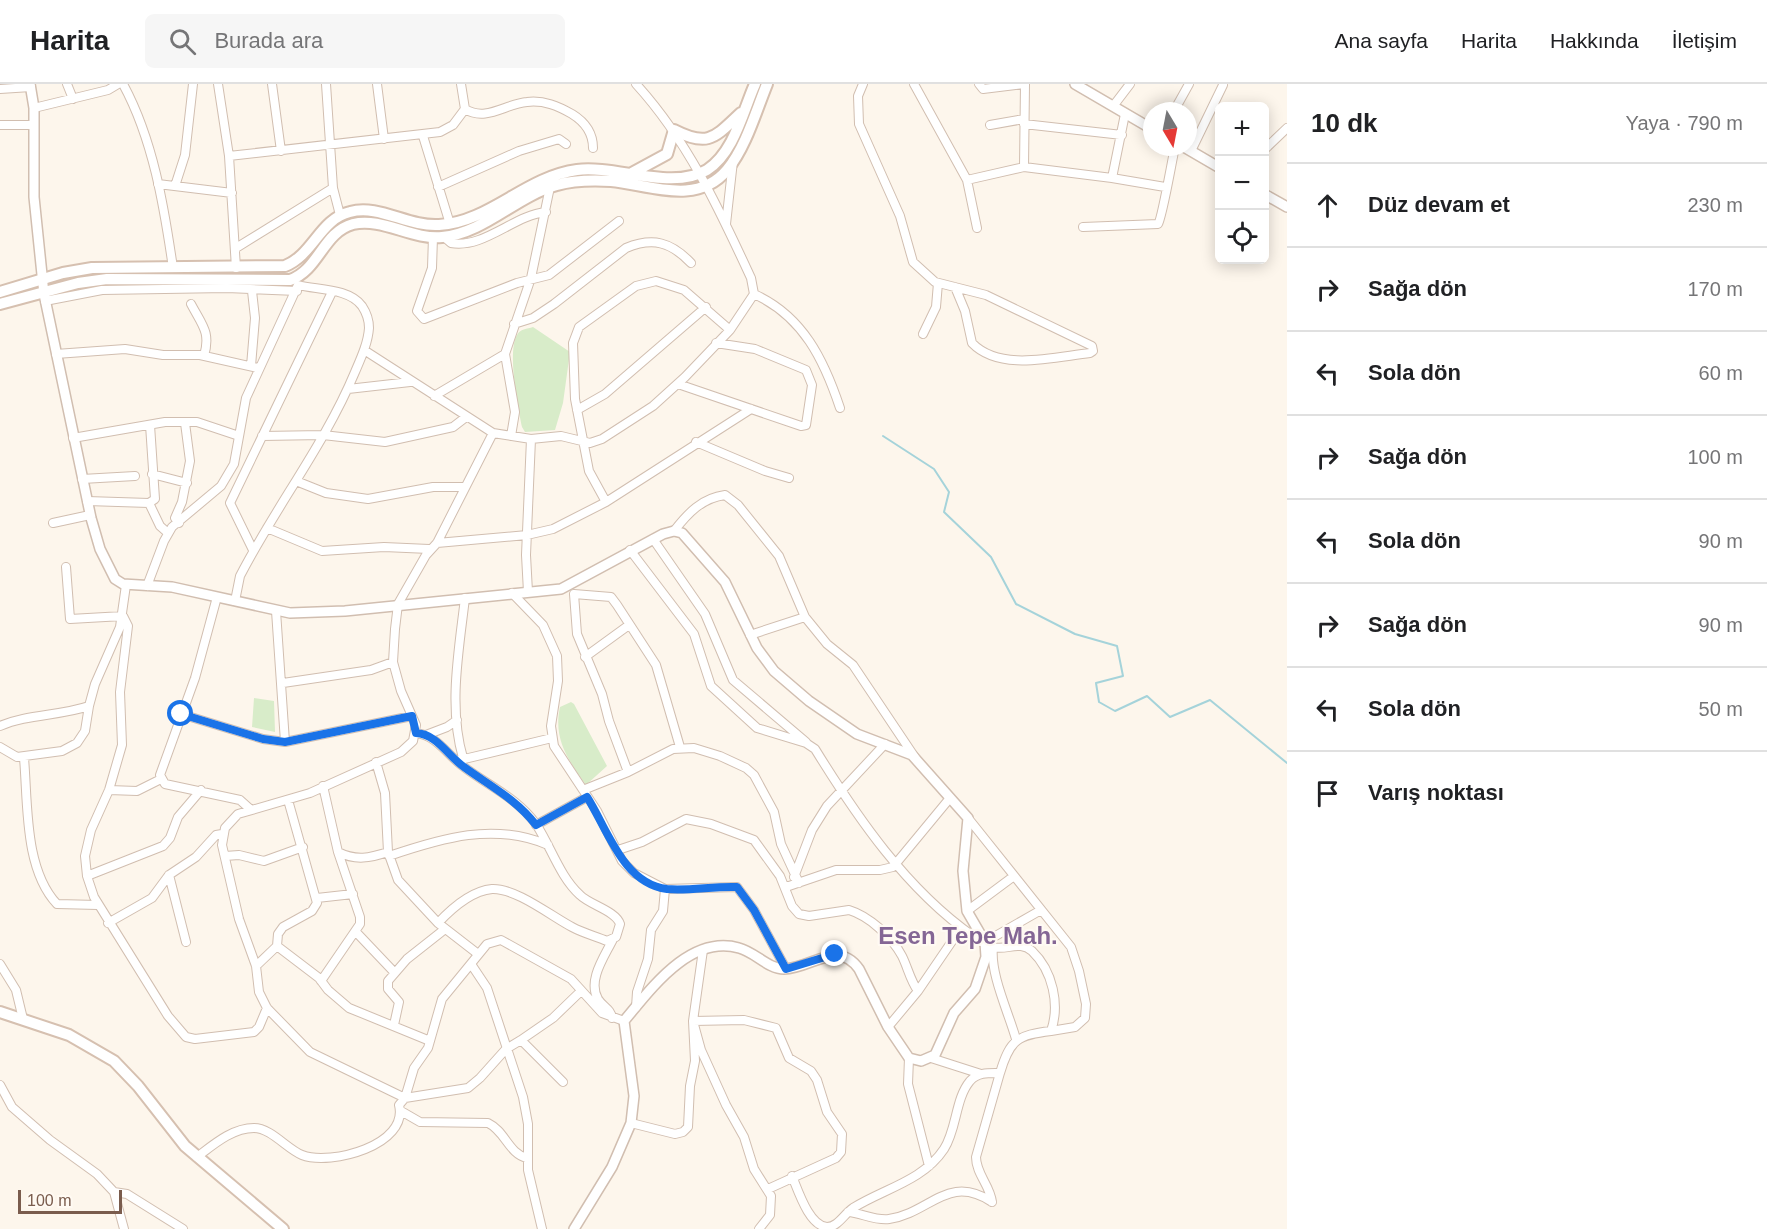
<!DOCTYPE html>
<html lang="tr">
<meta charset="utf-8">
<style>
body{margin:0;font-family:Arial,sans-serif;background:#f6f6f6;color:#202124}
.controls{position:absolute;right:18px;top:18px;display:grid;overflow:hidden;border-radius:9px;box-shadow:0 3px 15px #0003}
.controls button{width:54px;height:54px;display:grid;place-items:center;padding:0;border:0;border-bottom:2px solid #e0e0e0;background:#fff;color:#202124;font:30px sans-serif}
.compass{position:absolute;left:1143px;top:18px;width:54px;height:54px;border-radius:50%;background:#fff;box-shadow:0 3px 15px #0003;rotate:170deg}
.scale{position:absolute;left:18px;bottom:15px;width:104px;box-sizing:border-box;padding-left:6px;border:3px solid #7a5c4d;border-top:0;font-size:16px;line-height:21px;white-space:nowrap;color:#7a5c4d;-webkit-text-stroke:4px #fffaf3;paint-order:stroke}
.stop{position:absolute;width:18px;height:18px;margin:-14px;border:4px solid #1a73e8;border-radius:50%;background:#fff}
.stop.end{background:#1a73e8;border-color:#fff;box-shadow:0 2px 6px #0008}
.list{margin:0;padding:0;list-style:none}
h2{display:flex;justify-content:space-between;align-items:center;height:78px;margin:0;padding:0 24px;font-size:26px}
h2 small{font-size:20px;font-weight:400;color:#757577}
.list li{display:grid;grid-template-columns:39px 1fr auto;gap:18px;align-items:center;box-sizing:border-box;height:84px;padding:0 24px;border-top:2px solid #e0e0e0}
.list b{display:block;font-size:22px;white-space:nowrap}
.list em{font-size:20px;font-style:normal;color:#757577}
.icon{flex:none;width:33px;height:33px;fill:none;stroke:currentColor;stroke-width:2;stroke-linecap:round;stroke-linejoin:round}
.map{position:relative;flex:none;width:1287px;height:1145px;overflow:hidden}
header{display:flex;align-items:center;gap:36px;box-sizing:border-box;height:84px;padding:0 30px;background:#fff;border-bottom:2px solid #e0e0e0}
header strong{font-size:28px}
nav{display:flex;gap:33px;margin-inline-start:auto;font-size:21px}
.search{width:420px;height:54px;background:#f6f6f6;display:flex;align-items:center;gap:15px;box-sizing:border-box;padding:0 21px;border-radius:9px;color:#757577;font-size:22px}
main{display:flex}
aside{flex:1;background:#fff}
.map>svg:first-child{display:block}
</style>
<header>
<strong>Harita</strong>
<div class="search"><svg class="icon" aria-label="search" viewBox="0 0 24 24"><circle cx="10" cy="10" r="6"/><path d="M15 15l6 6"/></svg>Burada ara</div>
<nav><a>Ana sayfa</a><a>Harita</a><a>Hakkında</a><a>İletişim</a></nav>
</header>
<main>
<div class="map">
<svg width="1287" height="1145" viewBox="0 0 1287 1145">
<rect width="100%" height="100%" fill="#fdf6ec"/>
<path fill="#d8ecc9" d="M533,243L570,268L563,319L555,346L525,348L522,343C518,323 507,268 517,251C520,245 527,245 533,243Z
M254,614L274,617L275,648L252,643Z
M571,618L574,620L607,682L586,701C568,676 553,655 560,623Z"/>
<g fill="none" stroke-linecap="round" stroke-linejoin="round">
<path stroke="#a5d3da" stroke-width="2" d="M883,352L934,385L949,408L944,428L991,473L1016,520L1075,550L1117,562L1123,592L1096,599L1099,618L1115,627L1147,612L1170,633L1210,616L1287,679"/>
<g stroke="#d1beb0" stroke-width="10">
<path id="minor" d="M67,0L73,15
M123,0C153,55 164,122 173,184
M218,0L229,72L236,184
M272,0L281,67
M326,0L333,104L340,131
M377,0L384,55
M863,0L858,12L859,40L900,132L913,178L935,198L986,211L1092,262L1093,267L1090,269C1054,273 1000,288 972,259L965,227L955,203
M914,0L967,96L977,144
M979,0L983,5L1024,0
M1025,0L1024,83L1112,94L1125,30
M0,5L31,3
M1114,21L1130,0
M34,24L108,6L118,0
M465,25C486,38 505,20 527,18C544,16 558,22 572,30C585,38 593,48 593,64
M1174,27L1189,0
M1024,40L1122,51
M0,41H34
M990,41L1024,35
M423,52L450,140
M1264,66L1287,44
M1191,67L1223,1
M229,72L440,48L453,41L465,25L461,0
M1112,94L1165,103
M967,96L1024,83
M158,100L232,109
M175,102L185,71L193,0
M438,103L519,67L559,55L566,60
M726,140L733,77
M1083,143L1158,140C1162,135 1172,76 1175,63
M433,153L432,184L417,227L424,235L517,199L549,191L619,137
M444,153L451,159C484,165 514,131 546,128
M236,164L333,104
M754,210C803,232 824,276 840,324
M45,217L102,206L227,204L297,207
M191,220C202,241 211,248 204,272
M514,240L533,234L554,220L626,164C653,153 671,158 691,179
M923,250L936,223L938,199
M364,266L493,349L531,355L526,471L528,508
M56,270L125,265L163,271H200L258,284
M251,282L255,234L252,207
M678,300L801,342L806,341L812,301L806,286L755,265L716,259
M348,305L410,298
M434,312L505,270
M577,326L605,310L706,223
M493,349L437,459L426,471L398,520L395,545L393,578L401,607L416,641L413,657L401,668L310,709L238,730L225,744L222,761L239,835L256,882L259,908L267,924L310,968L405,1014L468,1004L480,994L506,965L521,956L563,998
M262,352L323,351L385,358L453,343L466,333
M511,352L515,328L505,270L531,194L550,103
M73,354L165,338H197L239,352
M531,355L561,352L590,359L602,355L653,322L685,293L730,246L754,210L751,194C719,125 688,57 636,0
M696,358L765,387L789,394
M152,390L187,399
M82,395L135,392
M296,397L326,409L368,415L433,403H465
M87,417L149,419L160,442L168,449
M606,418L589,387L575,315L573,259L579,243L636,202L656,197L684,206L730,246
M149,419L155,415L150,341
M53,439L90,431
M179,439L175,434L182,418L190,377L185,339
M267,444L322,467L384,463L429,465
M674,447C688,429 702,414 725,411L738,421L779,472L805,533L827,560L853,581L916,675
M653,455L705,530L733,596L806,658
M437,459L527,451L553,445L606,418L751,325
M253,466L230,419L332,208
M630,466L694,550L711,602L757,644L806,659L815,665C857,733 906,805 973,852C978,856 987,861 993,863C1006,867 1020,856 1032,867C1053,887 1060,921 1051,947C1018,951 1010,955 1000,989C989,989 978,988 970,997C955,1015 957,1045 944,1065C923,1097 883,1105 853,1124C844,1130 838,1143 827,1143C809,1142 798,1106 792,1092
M66,483L70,535L123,532L128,542L120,608L122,661L109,706L91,746L85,772L87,792L94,813L168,932L186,953L195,955L254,948L259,943L267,924
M147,502L164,457L172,443L221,402L234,380L246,314L298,201C317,206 349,204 362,222C366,228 369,237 369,244C368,259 361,274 355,288C325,360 276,422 240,492L235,517
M512,509L543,541L557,572L558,597L551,642L554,662L597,727L622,777L634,789L665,805L737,803L754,826L786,885
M217,513L195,594L160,691L165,700L240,716L250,725
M276,527L285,658
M750,551L805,533
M585,573L629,541
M283,599L371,586L393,578
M181,630L263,655L285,658L412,632
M0,642C27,630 60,632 89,622L95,600L120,543L126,501
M416,649C437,651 448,672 464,683C489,702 517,714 536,740C551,763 560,793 580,811C590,821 616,827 620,840L616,853L607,857C595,852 583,849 572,843C551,832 516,804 492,805C471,807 452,824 438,839
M426,651L447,643L457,636
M0,663L17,673L62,667L77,659L85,647L89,622
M24,674C28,719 24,785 57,820L98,821
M463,674C448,623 459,566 465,514
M460,676L552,654
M376,678L385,709L388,768L398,796L438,839L478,870
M628,688L609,637L602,610L577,550L574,510L611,513L617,521L656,581L680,663
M323,702L338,768C356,777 370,774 388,768
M109,706L137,707L161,695
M583,706L628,688L673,665L694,664L720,672L746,684L754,691L774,728L781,760L799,799
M968,734L1071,863L1079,887L1086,920L1085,934L1075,943L1051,947
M536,741L587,713
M618,766L642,758L686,735L711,740L754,756L780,792L784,802H789L836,786H880L893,783L950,714
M225,772L239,771L264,777L303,763
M389,772C442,754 494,738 548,761
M169,791L186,858
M87,792L163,762L170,754L178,733L201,706
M794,793L812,746L827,722L885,660
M784,802L792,822L799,830L809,832L849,826C869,832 892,853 902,872C908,884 910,896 918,907
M317,814L353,810
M967,827L1014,792
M108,839L152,814L169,791L196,773L216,751L222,750
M356,848L394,888
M985,858L1041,826
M277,862L319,894L328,906L349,924L430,957
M993,863C990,890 1008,927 1016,955
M703,866L693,937L701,966L726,1021L744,1053L754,1085L771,1112L770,1131L759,1145
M0,880L16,906L23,935
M471,880L487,904L523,1013L528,1040V1086L542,1145
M256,882L277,862L278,850L283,843L312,827L317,819L288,716
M321,897L360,840V833L338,768
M636,923L637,908L648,875L651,846L663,827L665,805
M612,934C611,925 603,923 598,915C587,896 605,872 613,855
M394,941L399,918L388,905V897L407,875L445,845
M888,943L918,907L961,844
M521,956L553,934L581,907
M909,974L908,1000L929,1082
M931,974L981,990
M0,1001L12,1023L50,1056L97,1090L114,1108L124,1145
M401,1027L420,1038L488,1039C505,1047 509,1070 527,1074
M631,1039L675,1050L683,1048L688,1043L690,1002L695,977L693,937L744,936L776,944L789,974L811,987L817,996L827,1028L842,1050L841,1068L836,1074L768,1105
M197,1073C213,1061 232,1044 254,1044C271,1044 287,1065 302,1071C331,1082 409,1061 399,1021L405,1014L414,984L428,964L442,915L487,860L501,856L571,895L602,929L624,937
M114,1108L127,1110L183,1145
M992,1118C990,1101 976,1090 976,1073L1000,989
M848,1128C861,1129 876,1137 889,1135C930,1129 948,1089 992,1118"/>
</g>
<g stroke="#d1beb0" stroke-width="12">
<path id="tertiary" d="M30,0L34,24V113L44,210L91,434L100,465L115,495L123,500L172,503L290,529L345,527L561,505L663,450L674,447L682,449L725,498L757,564L774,587L809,617L857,650L912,671L968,734L963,787L967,827L985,858L986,873L975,905L954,929L935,971L921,977L909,974L888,943L859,885C838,855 812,884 784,885C768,885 755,868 739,864C690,850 651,905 624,937L634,1012L631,1039L612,1083L574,1145
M1075,0L1152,45
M1184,63L1220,84
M1264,110L1287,123"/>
</g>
<g stroke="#d6c0b0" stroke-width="14">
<path id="secondary" d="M632,89L667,70L674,46C709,64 715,53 741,29
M0,208L63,189L92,184L285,182C313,171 320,135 350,128C379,120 408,143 439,141C490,138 525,93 577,86C616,81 672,107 707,86C734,69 743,27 755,0
M0,220L78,199L107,195L290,196C319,186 323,148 353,140C382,133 412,156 442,153C485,149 516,112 557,101C574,96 593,96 611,97C650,101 697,122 727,86C746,63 756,27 767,0
M0,928L69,951L114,977L138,1002L185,1062L283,1145"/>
</g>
<use href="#minor" stroke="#fff" stroke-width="8"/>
<use href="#tertiary" stroke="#fff" stroke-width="9"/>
<use href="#secondary" stroke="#fff" stroke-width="10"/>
</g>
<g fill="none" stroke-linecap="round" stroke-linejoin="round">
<path stroke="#1a73e8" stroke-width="8" d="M181,630L263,655L285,658L412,632L416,649C437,650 448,672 464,683C490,702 516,715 536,741L587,713C607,744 623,800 667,805C689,807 714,802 737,803L754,826L786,885L835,870"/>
</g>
<g text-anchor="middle" stroke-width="4.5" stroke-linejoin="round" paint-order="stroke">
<g font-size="24" font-weight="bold" fill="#846695" stroke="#fffaf3">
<text x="968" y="860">Esen Tepe Mah.</text>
</g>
</g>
</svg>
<div class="controls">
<button>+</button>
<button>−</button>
<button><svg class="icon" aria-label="locate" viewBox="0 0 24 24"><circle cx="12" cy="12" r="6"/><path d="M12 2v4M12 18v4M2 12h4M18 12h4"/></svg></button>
</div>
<svg class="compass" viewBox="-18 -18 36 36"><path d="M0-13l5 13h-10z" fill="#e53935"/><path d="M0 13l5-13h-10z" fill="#757577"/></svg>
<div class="scale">100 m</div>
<div class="stop" style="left:181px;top:630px"></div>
<div class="stop end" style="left:835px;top:870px"></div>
</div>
<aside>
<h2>10 dk<small>Yaya · 790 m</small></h2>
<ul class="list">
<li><svg class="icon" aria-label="ahead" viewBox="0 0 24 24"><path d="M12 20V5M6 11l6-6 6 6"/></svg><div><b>Düz devam et</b></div><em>230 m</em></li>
<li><svg class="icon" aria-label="right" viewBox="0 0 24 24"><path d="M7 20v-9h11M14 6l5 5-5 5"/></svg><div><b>Sağa dön</b></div><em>170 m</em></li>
<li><svg class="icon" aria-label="left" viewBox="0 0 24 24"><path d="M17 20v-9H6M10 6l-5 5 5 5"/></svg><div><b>Sola dön</b></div><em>60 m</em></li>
<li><svg class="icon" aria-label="right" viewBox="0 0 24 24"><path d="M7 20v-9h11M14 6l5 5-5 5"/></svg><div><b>Sağa dön</b></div><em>100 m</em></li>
<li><svg class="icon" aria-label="left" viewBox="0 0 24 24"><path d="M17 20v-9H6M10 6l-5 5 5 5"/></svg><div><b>Sola dön</b></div><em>90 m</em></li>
<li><svg class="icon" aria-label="right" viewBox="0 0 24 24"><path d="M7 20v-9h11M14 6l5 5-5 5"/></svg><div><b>Sağa dön</b></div><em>90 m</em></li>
<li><svg class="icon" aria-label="left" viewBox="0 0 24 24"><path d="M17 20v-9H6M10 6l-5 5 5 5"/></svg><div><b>Sola dön</b></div><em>50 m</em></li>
<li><svg class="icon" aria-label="arrive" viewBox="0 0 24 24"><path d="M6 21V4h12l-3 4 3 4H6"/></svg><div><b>Varış noktası</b></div></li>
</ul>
</aside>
</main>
